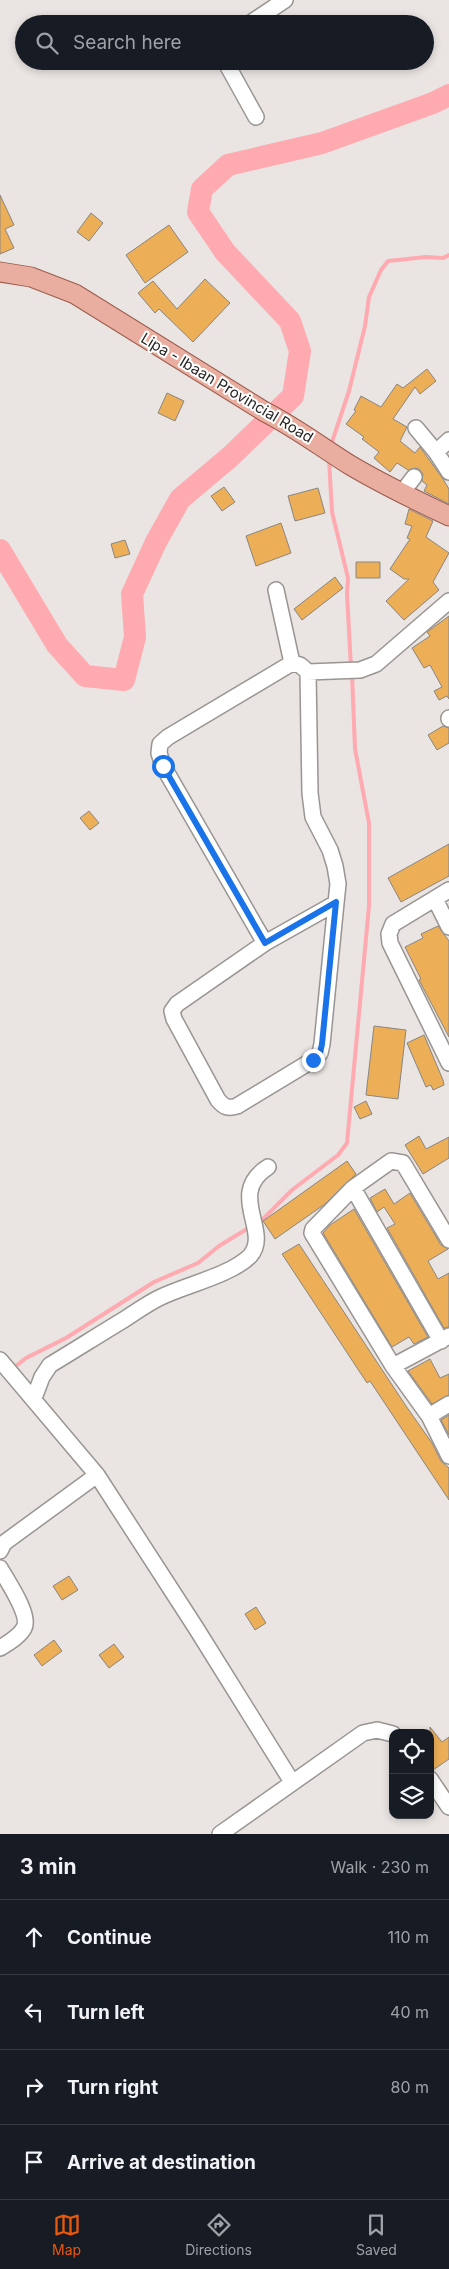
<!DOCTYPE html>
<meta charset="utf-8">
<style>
body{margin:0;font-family:Inter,sans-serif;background:#20242c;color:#f1f3f6}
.controls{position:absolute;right:15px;bottom:15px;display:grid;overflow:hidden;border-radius:10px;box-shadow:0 2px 8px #0003}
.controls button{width:45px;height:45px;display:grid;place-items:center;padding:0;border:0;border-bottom:1px solid #363941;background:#171b24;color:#f1f3f6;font:25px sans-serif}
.stop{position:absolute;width:15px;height:15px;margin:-11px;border:4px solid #1a73e8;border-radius:50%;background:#fff}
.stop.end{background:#1a73e8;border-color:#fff;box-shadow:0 1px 5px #0008}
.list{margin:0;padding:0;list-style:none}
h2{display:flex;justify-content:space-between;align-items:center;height:65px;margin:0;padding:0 20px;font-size:21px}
h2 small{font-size:16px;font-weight:400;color:#9ea1a6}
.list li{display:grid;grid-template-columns:32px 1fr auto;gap:15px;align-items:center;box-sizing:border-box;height:75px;padding:0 20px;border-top:1px solid #363941}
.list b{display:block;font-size:19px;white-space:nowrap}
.list em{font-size:16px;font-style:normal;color:#9ea1a6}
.icon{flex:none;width:28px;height:28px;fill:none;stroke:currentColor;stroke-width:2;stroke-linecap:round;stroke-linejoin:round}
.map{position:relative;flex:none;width:449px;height:1834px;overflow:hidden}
.search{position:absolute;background:#171b24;box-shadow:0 2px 8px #0003;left:15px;right:15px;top:15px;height:55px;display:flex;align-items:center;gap:12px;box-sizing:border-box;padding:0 18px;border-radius:28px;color:#9ea1a6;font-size:19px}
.sheet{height:365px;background:#171b24}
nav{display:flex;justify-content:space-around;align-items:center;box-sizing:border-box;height:70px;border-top:1px solid #363941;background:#171b24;font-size:14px;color:#9ea1a6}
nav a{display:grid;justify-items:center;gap:2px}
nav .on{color:#ea580c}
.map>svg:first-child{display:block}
</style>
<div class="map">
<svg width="449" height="1834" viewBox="0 0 449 1834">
<rect width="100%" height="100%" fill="#eae5e2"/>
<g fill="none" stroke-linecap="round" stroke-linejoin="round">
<path stroke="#ffa9b0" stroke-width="4" d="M331,445L349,391L365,326L369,297L381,270L388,261L426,257L443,258L449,255
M329,459L332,512L348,578L347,594L351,668
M258,1224L292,1190L338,1155L347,1143L369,906V823L355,749L352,674
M12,1369L26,1358L66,1338L154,1282L198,1263L219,1246L250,1227"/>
<path stroke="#ffa9b0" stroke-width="22" d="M0,550L57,645L85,676L124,680L135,637L132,594L156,542L180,499L231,456L293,396L300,351L290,321L225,252L198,212L202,189L228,165L322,143L433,103L449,95"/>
</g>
<path fill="#ecae57" stroke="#898682" d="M0,195L14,225L5,229L14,248L0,254Z
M91,213L103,223L89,241L77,232Z
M169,225L188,252L145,283L126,255Z
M205,279L230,303L193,342L159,309L155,313L138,293L153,281L177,309Z
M427,369L436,381L420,394L415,387L393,419L407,427L400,441L415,453L420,447L443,479L449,489V504L424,491L427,485L422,481L423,474L419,469L415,468L408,470L397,463L390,472L374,458L379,452L362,439L364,437L346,424L356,411L354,410L361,396L381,407L397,384L403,388Z
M167,393L184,401L175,421L158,413Z
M224,487L235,502L222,511L211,496Z
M318,488L325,513L295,521L288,496Z
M409,509L433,521L426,537L449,553L433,582L439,590L404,620L386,601L409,579H404L390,569L410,539L407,538L412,526L405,524Z
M281,523L291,553L256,566L246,536Z
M125,540L130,554L115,558L111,544Z
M356,562H380V578H356Z
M335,577L343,588L302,620L294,609Z
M449,616V699L447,696L439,700L434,691L442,687L430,665L424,668L412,648L430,636L427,632Z
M443,726L449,728V743L437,750L428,735Z
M89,811L99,823L90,830L80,818Z
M449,844V876L401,902L388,878Z
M438,926L449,941V1037L419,980L421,979L405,947L423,938L421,934Z
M374,1026L406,1030L398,1099L366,1095Z
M424,1035L443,1080L444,1085L433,1090L431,1085L426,1087L407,1043Z
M366,1101L372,1114L360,1119L354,1107Z
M419,1136L426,1149L449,1137V1158L423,1174L405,1145Z
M347,1161L356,1174L325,1204L275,1239L263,1221Z
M385,1189L394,1204L410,1193L441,1245L448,1249L428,1261L438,1279L449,1273V1327L444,1328L387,1228L395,1224L384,1207L377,1212L370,1198Z
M354,1209L428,1337L414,1344L409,1337L392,1347L323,1233L330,1225Z
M299,1244L406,1406L432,1443L441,1461L449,1468V1500L370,1381L367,1383L282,1254Z
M430,1359L440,1378L449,1374V1395L432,1404L408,1371Z
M449,1415V1435L441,1420Z
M69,1576L78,1590L62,1600L53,1586Z
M256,1607L266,1623L255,1630L245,1614Z
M54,1640L62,1651L42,1666L34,1655Z
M114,1644L124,1657L109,1668L99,1655Z
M430,1727L442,1742L449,1737V1759L433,1770H430Z"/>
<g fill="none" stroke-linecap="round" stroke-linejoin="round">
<g stroke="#999592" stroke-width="18">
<path id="minor" d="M249,24L285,0
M225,61L256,117
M416,428L436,452
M449,440L436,452L449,472
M401,494L414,477
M276,590L292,663
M308,672L360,670L376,664L449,601
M449,719V718
M449,890L393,924L389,934L390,943L449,1063
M435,899L449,927
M265,943L163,766L159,753L160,744L168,737L292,663L300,665L308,672L310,793L313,817L330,850L335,866L338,884L336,903L322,1044L320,1053L313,1060L237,1106C228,1109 224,1107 218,1100L174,1019L172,1011L177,1004L265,943L336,903
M353,1188L441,1341
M449,1240L403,1163L391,1161L353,1188L313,1229L312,1233L393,1366L429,1416L449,1456
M0,1360L97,1475L196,1628L292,1782
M393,1366L449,1336
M34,1398L42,1377L50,1365C75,1350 100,1334 125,1319C136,1312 148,1303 161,1297C186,1285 231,1275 250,1256C272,1232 226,1194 268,1167
M429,1416L449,1404
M0,1551L4,1543L97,1475
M0,1568C7,1581 31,1615 24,1628C19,1637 8,1643 0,1648
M430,1779L449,1807
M220,1834L363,1733L377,1730L393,1734"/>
</g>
<g stroke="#9c5b4c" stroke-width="21">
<path id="major" d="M0,272L31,277L75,294L265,412C295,427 321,447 350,465C382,484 415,500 449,516"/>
</g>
<use href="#minor" stroke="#fff" stroke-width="15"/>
<use href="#major" stroke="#e9aea0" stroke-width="19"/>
</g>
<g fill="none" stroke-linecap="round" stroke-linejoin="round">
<path stroke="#1a73e8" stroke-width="6" d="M163,766L265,943L336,902L322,1044L320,1053L313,1060"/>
</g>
<g text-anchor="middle" stroke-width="4" stroke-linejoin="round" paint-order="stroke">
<g font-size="15" fill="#282625" stroke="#fff">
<text transform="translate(227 388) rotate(31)" y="5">Lipa - Ibaan Provincial Road</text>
</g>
</g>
</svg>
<div class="controls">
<button><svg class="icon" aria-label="locate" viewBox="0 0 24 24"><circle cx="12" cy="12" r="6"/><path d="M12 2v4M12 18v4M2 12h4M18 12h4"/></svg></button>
<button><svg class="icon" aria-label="layers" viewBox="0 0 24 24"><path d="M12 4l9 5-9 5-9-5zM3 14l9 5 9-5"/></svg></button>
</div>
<div class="stop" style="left:163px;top:766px"></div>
<div class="stop end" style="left:313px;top:1060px"></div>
<div class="search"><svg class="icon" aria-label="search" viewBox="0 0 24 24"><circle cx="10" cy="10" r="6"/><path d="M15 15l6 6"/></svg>Search here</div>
</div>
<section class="sheet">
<h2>3 min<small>Walk · 230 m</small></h2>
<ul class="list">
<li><svg class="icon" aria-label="ahead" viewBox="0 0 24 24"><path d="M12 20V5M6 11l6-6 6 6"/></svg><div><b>Continue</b></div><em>110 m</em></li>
<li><svg class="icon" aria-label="left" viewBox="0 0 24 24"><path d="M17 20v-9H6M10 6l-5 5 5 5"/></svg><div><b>Turn left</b></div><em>40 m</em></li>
<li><svg class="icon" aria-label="right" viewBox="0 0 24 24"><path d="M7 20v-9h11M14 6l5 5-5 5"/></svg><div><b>Turn right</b></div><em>80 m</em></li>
<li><svg class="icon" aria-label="arrive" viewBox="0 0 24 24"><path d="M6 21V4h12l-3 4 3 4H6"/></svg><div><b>Arrive at destination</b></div></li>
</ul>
</section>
<nav>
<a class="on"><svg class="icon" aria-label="map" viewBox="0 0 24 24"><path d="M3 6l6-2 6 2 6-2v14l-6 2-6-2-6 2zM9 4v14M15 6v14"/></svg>Map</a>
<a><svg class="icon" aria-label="directions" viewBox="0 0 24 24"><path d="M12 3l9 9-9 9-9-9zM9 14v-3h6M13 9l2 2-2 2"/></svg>Directions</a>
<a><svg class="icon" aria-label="saved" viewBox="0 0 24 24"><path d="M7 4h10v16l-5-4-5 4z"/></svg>Saved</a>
</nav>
